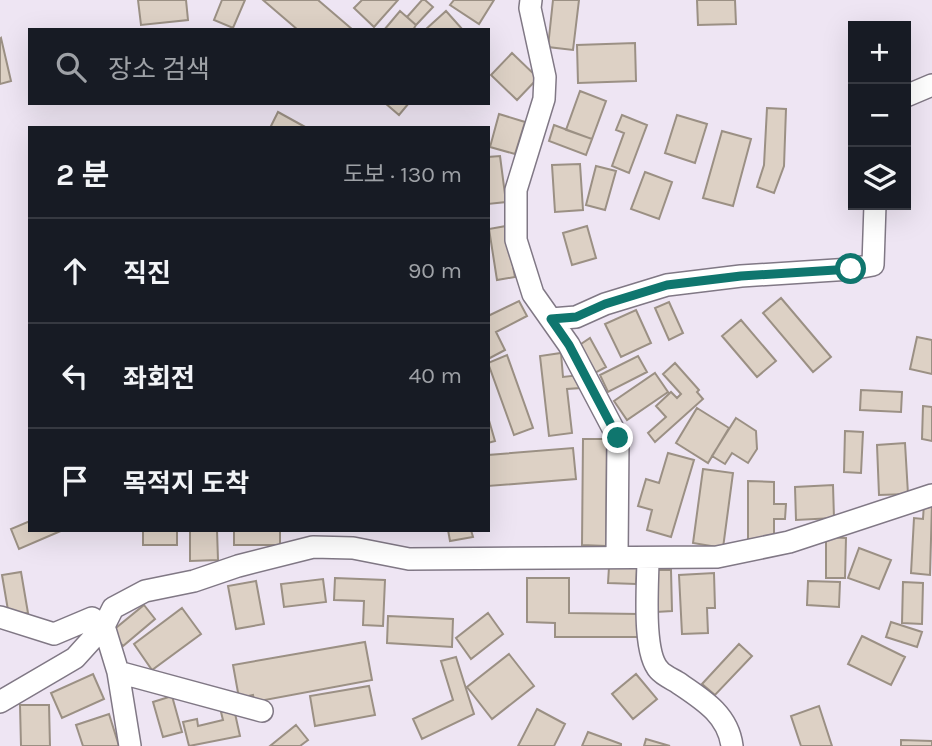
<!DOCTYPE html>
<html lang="ko">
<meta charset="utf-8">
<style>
body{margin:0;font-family:Karla,"Noto Sans KR",sans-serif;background:#20242c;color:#f1f3f6}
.controls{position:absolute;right:21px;top:21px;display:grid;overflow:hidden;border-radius:0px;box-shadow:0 7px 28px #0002}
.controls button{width:63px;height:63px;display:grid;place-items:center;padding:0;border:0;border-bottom:2px solid #363941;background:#171b24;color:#f1f3f6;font:35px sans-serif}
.stop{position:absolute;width:21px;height:21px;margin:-16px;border:5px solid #0f766e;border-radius:50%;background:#fff}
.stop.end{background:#0f766e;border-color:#fff;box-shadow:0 2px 7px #0008}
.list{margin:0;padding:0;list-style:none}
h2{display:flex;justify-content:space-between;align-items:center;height:91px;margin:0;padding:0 28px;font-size:30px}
h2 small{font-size:23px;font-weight:400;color:#9ea1a6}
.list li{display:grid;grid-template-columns:46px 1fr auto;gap:21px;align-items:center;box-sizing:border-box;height:105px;padding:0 28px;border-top:2px solid #363941}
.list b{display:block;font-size:26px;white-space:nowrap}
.list em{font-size:23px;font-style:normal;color:#9ea1a6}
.icon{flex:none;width:38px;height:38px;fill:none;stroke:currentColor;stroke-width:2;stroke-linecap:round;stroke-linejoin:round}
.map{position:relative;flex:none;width:932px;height:746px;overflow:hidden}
.search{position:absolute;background:#171b24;box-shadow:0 7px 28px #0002;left:28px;top:28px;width:462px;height:77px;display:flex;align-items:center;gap:18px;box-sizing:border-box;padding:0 24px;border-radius:0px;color:#9ea1a6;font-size:26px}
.panel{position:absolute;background:#171b24;box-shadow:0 7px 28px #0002;left:28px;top:126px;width:462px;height:406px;border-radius:0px}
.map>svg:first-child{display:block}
</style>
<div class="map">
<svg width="932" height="746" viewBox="0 0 932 746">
<rect width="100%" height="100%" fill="#eee5f3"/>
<path fill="#ddd1c5" stroke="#9b9084" stroke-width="2" d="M138,0H186L188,20L141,25Z
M222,0H245L233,28L214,20Z
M263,0H318L353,30H298Z
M362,0H398L374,27L354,8Z
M422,0H425L433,7L416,25L407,17Z
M454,0H494L479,24L450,5Z
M553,0H579L573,50L548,47Z
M697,0H735L736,24L698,25Z
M400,11L416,25L413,30H384Z
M446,11L463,30H425Z
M1,38L11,81L0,84V39Z
M635,43L636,81L578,83L577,45Z
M512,53L538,78L517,100L491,75Z
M580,91L606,101L592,139L566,130Z
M385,103H409L399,115Z
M767,108L786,109L784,166L774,193L757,187L764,165Z
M278,112L307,128H270Z
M499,114L525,122L515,154L490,147Z
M622,115L647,125L629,173L612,166L624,133L616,130Z
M677,115L707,124L695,163L665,153Z
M554,125L592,139L586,155L549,141Z
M722,131L751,139L733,206L703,198Z
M500,156L506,202L488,204V157Z
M580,164L583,210L555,212L552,165Z
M596,166L616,171L605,210L586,205Z
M645,172L672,182L659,219L631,209Z
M506,226L515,277L497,280L489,229Z
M587,226L596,258L572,265L563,233Z
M781,298L831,357L813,372L763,313Z
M519,301L527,316L496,332L505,350L488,359V316Z
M669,302L683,333L669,340L655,308Z
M636,310L651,343L621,357L605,324Z
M741,320L776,361L757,377L722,336Z
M917,337L932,340V374L910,369Z
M590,338L606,367L593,374L578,346Z
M561,353L563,377L580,375L581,388L567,389L572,433L549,436L540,356Z
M507,355L533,428L514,435L488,363Z
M638,356L647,372L608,392L600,375Z
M675,363L699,390L697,392L703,399L655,442L648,433L666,417L656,406L671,392L677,398L681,394L663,374Z
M655,373L668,392L627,420L614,401Z
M861,390L902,392L901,412L860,410Z
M923,406L932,407V441L922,439Z
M697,408L729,428L708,463L676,443Z
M488,417L495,441L488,443Z
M736,418L756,431L757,449L748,463L732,453L725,464L712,456Z
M845,431L863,432L861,473L844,472Z
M583,439H607L606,546L582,545Z
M905,443L908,494L879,495L877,445Z
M573,448L576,479L488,486V455Z
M668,453L694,460L671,537L647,530L652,510L638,506L646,479L659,483Z
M703,469L733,473L723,548L693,543Z
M748,481L774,482V504H786L785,519H774V539H748Z
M833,485L834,518L796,520L795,487Z
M924,503L932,504L930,575L911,573L914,518L923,519Z
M30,521V530H63L19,549L11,529Z
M143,530H177V545H143Z
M190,530H217L218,560L190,561Z
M234,530H280V545H234Z
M448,530H471L473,537L450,541Z
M826,537L846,538L845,578H826Z
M859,548L891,560L879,589L848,578Z
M609,567L637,568L636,584L608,583Z
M655,570H671L672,611L656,612Z
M21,572L28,613L9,616L2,575Z
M714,573L715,608H707L708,633L682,634L679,575Z
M335,578L385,580L383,626L363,625L364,601L334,600Z
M527,578H569V613L639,614V637H555V623L527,622Z
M323,579L326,602L284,607L281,584Z
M256,581L264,624L236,629L228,586Z
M808,581L840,582L839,607L807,605Z
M903,582L923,583L922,624L902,623Z
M144,605L155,619L123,646L111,632Z
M182,608L201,634L152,670L134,644Z
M488,613L503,634L471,659L456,638Z
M388,616L453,619L452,647L387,643Z
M891,622L922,632L917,647L886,637Z
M862,636L905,657L891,685L848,664Z
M365,642L372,680L254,702L253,695L239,698L233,665Z
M739,644L752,656L715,695L702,684Z
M509,654L534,686L492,719L467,687Z
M456,657L474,714L422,739L413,719L453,700L441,661Z
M93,674L104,699L62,718L51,693Z
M636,674L657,699L633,719L612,694Z
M369,686L375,715L315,726L310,696Z
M172,696L182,732L163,737L153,702Z
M20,705H49L50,746H21Z
M819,706L832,746H801L791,716Z
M234,709L240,736L189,746L183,722L197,719L198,726L223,720L221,712Z
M537,709L565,724L554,746H518Z
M109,714L119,746H83L76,725Z
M296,725L308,740L300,746H270Z
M588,732L621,744V746H582Z
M646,739L670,746H644Z
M901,740L932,741V746H901Z"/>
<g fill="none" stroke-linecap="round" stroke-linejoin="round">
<g stroke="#807885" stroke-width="24">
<path id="street" d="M531,0L530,8L545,77L544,99L516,190V240L533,294L569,345L618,438L617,556
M906,96L932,85
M551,319L576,317L605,304L667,285L741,276L851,269L873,265L875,205
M648,558C648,584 642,652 659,670C663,675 672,679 677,682C702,699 728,714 732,746
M0,617L54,634L92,618L104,626L118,672L262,711
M118,672L130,746
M0,702L75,658L104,626L113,608L145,591L194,581L238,566L313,547L353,548L409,559L717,557L789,542L932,495"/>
</g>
<use href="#street" stroke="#fff" stroke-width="21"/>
</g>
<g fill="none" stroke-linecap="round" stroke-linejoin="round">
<path stroke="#0f766e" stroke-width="9" d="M618,438L569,345L551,319L576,317L605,304L667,285L741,276L851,269"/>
</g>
</svg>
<div class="controls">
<button>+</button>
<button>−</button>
<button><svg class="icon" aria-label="layers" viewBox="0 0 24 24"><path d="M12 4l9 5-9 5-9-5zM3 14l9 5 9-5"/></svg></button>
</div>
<div class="stop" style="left:851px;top:269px"></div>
<div class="stop end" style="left:618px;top:438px"></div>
<div class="search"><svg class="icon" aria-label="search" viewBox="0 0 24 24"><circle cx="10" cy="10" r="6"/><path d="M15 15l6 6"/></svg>장소 검색</div>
<section class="panel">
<h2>2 분<small>도보 · 130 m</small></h2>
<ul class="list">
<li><svg class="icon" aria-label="ahead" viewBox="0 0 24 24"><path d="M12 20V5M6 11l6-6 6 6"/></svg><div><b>직진</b></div><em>90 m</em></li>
<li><svg class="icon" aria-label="left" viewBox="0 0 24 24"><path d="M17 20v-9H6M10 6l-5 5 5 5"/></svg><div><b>좌회전</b></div><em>40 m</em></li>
<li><svg class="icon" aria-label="arrive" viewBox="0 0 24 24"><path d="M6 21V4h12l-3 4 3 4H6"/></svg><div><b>목적지 도착</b></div></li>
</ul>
</section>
</div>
